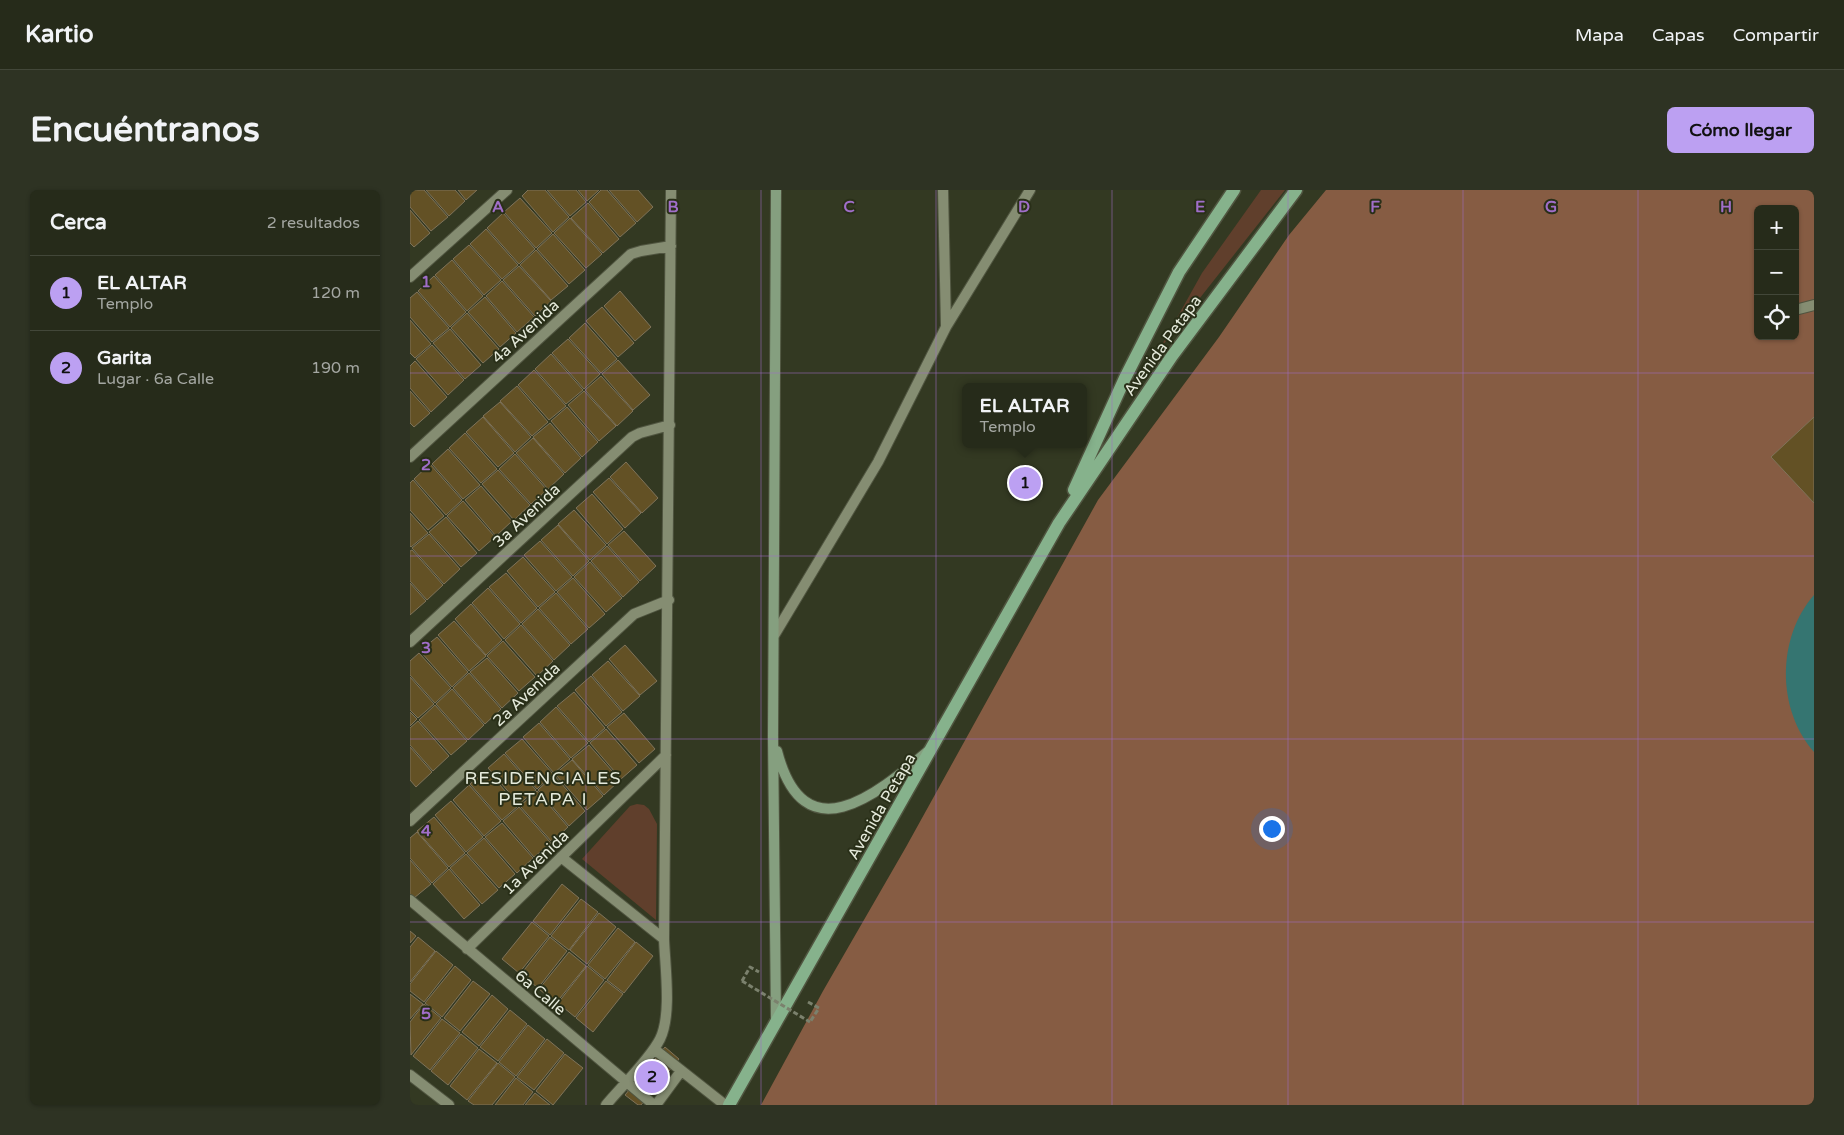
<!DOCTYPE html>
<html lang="es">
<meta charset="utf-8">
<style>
body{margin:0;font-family:"Varela Round",sans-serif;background:#2e3323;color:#f1f3f6}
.controls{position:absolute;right:15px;top:15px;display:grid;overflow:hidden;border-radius:8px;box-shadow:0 1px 4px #0004}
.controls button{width:45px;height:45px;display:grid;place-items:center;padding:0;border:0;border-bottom:1px solid #424739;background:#262b1a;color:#f1f3f6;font:25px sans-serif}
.you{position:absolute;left:861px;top:638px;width:18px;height:18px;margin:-12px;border:4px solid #fff;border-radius:50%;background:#1a73e8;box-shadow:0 0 0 8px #1a73e833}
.badge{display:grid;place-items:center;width:32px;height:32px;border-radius:50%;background:#bca0f2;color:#111;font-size:16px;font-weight:700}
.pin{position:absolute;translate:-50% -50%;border:2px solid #fff;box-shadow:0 1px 5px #0006}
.popup{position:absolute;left:552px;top:193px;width:125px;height:65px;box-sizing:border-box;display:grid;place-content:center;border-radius:8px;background:#262b1a;filter:drop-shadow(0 1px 4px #0005);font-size:16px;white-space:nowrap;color:#a4a7a2}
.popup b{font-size:19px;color:#f1f3f6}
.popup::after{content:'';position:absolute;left:50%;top:100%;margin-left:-10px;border:10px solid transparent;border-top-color:#262b1a}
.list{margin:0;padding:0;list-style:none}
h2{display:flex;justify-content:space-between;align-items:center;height:65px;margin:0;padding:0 20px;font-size:21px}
h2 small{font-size:16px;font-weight:400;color:#a4a7a2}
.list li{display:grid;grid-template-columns:32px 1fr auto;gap:15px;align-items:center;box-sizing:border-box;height:75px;padding:0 20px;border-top:1px solid #424739}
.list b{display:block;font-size:19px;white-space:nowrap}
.list p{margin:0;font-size:16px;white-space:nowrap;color:#a4a7a2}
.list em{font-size:16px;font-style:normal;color:#a4a7a2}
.icon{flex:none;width:28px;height:28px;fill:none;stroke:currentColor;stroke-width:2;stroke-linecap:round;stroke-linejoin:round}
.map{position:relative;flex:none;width:1404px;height:915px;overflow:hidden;border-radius:8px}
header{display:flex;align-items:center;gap:30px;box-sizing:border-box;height:70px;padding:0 25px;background:#262b1a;border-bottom:1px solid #424739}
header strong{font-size:24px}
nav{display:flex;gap:28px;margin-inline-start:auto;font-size:18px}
.intro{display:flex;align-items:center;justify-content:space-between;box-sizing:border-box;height:120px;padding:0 30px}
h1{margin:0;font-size:35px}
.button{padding:12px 22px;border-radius:8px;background:#bca0f2;color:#111;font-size:18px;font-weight:700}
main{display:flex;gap:30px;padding:0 30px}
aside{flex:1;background:#262b1a;border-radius:8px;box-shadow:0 1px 4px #0004}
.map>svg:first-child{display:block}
</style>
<header>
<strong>Kartio</strong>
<nav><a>Mapa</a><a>Capas</a><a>Compartir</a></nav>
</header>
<div class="intro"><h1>Encuéntranos</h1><a class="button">Cómo llegar</a></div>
<main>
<aside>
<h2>Cerca<small>2 resultados</small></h2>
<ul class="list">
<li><span class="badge">1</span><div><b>EL ALTAR</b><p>Templo</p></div><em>120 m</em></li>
<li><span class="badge">2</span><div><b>Garita</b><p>Lugar · 6a Calle</p></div><em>190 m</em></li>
</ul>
</aside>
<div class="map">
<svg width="1404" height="915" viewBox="0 0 1404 915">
<rect width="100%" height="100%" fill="#333922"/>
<path fill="#603f2c" d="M851,0H875L749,160L792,83Z
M227,614L234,615L239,619L247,634L246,730L172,669L220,616Z"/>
<path fill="#865c43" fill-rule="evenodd" d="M916,0H1404V915H351L413,801L496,657L688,310L809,147L879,45ZM1348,19H1385V146H1348Z"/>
<path fill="#357571" d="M1404,405V562C1366,519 1367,447 1404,405Z"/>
<path fill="#635125" stroke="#7f735a" d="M0,0H14L38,27L21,41L0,17Z
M16,0H45L55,11L39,26Z
M48,0H67L56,10Z
M118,0H135L159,27L143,42L112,6Z
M137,0H166L176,12L160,26Z
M168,0H189L177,11Z
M191,0H197L226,33L210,47L179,12Z
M199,0H228L243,17L227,32Z
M110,8L142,43L126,58L94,22Z
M178,13L209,49L193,63L161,28Z
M0,20L20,43L4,57L0,53Z
M93,23L125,59L109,74L77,38Z
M160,28L192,64L176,78L144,43Z
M76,39L108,75L92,89L60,54Z
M143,44L175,80L159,94L127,59Z
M59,55L91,90L74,105L43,69Z
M126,60L158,96L141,110L110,75Z
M42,70L73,106L57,121L25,85Z
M109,76L141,111L125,126L93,90Z
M24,86L56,122L40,137L8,101Z
M92,91L124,127L107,142L76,106Z
M210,101L241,137L225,151L194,116Z
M7,102L39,138L22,152L0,127V108Z
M75,107L106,143L90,157L58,122Z
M192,117L224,153L208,167L176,131Z
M57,123L89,159L73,173L41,138Z
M0,130L21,154L5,168L0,163Z
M175,133L207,169L191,183L159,148Z
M40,139L71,175L55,189L23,153Z
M158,149L190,184L174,199L142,163Z
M22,155L54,190L38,205L6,169Z
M141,164L173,200L156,214L125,179Z
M208,170L240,205L223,220L192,184Z
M5,171L37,207L21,222L0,198V176Z
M124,180L156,216L139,230L108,195Z
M191,186L223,221L207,236L175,200Z
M107,196L138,232L122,246L90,211Z
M0,201L20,223L4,237L0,233Z
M174,201L206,236L189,251L158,215Z
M90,212L121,247L105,262L73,226Z
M157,217L188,252L172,267L141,231Z
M73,227L104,263L88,277L56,242Z
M1404,227V313L1361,267Z
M140,233L171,268L155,283L123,247Z
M55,243L87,279L71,293L39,258Z
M123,248L154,284L138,299L106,263Z
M38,259L70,295L53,309L22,274Z
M105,264L137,300L121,314L89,279Z
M216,272L248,308L232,323L200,287Z
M20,274L52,310L36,325L4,289Z
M88,280L120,315L104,330L72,294Z
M199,288L231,323L215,338L183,302Z
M3,290L34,326L18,340L0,320V293Z
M71,296L102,331L86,346L55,310Z
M182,304L213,339L197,354L166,318Z
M53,311L85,347L69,361L37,326Z
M164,320L196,355L180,370L148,334Z
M0,323L18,343L1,357L0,356Z
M36,327L67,363L51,377L19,342Z
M148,335L179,371L163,386L131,350Z
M214,341L246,376L230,391L198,355Z
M19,344L50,379L34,394L2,358Z
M130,351L162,387L146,401L114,365Z
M197,356L229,392L213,407L181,371Z
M2,360L33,395L17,410L0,391V361Z
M113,367L145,402L128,417L97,381Z
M180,372L212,408L196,422L164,387Z
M96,383L127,418L111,433L79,397Z
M163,388L195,424L179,438L147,402Z
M0,393L16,411L0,425Z
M78,398L110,434L94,449L62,413Z
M146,403L178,439L161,454L129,418Z
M61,414L92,450L76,465L45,429Z
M128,419L160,455L144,470L112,434Z
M44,431L76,466L59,481L28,445Z
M111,435L143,471L127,486L95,450Z
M27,447L58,482L42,497L10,461Z
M93,451L125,487L109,501L77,466Z
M215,455L247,491L230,505L199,469Z
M9,463L41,498L25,513L0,485V471Z
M77,468L108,503L92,518L60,482Z
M198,471L230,506L213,521L182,485Z
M59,483L91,519L75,534L43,498Z
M181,486L212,522L196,536L165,500Z
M0,487L24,514L8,528L0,520Z
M42,499L74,535L58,550L26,514Z
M164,502L195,538L179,552L147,516Z
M25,515L57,551L41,565L9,530Z
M146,517L178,553L161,568L130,532Z
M0,522L7,529L0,536Z
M214,523L245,559L229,573L197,537Z
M8,531L39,566L23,581L0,555V538Z
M129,533L160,569L144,583L113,547Z
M196,539L227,575L211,589L180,553Z
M112,549L143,584L127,599L95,563Z
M179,555L210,590L194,605L162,569Z
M0,557L22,582L6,597L0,590Z
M94,564L126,600L109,614L78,578Z
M162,570L193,606L177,620L145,584Z
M77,580L108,616L92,630L60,594Z
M144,585L175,621L159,636L128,600Z
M59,595L91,631L74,646L43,610Z
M127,601L158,637L142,652L110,616Z
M41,611L73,647L56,662L25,625Z
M109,617L141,653L124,667L93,631Z
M24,627L55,663L39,677L7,641Z
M92,633L123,668L107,683L75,647Z
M7,642L38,678L22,693L0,668V648Z
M74,648L105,684L89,698L57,663Z
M56,664L88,700L72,714L40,678Z
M0,670L21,694L4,708L0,704Z
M39,679L70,715L54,729L23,694Z
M152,694L169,708L140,745L123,731Z
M171,709L188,722L159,760L141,746Z
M189,723L206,737L177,774L160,760Z
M122,732L139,746L109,783L92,769Z
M208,738L225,752L195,789L178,775Z
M0,741L6,746L0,753Z
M8,747L25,761L0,792V757Z
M140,747L157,761L128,798L111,784Z
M226,752L243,766L214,803L197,790Z
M26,761L43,775L14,812L0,801V794Z
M159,762L176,776L146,813L129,799Z
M45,776L61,790L32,827L15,813Z
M177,776L194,790L165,827L148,813Z
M63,791L80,804L50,841L34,828Z
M196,791L213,804L183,842L166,828Z
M0,804L13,814L0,829Z
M82,805L98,819L69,856L52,842Z
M14,814L31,828L1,865L0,832Z
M100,820L117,834L88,871L70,857Z
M32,829L50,843L20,880L3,866Z
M118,835L135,849L106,886L89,872Z
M51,844L68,858L38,895L21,881Z
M137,849L154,863L124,900L107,887Z
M255,857L269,869L231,915H228L215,905Z
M69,859L87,873L57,910L40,896Z
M155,864L173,878L143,915L126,901Z
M88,873L105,887L82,915H64L58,911Z
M106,888L123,902L113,915H85Z
M125,903L140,915H115Z"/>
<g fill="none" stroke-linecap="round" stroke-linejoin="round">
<g stroke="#505540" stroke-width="12">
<path id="lane" d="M1385,120L1404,115"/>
</g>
<g stroke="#505540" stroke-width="12">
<path id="street" d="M533,0L536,136
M0,87L97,0
M0,267L221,64L231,61L261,56
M365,444L468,272L536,137L620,0
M0,452L222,247L230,243L260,235
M0,631L224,424L259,410
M151,667L254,749
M0,710L244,915
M57,759L256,565
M244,859L315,915
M0,885L39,915
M196,915C211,897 240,869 250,849C262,825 255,776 254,749L261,0
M246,915L271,881"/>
</g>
<g stroke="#505540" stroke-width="12">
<path id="secondary" d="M367,561C394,665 466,605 517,562
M366,831L363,546L366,0"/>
</g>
<g stroke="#505540" stroke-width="15">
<path id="primary" d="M664,300L715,188L769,82L824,0
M319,915L649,333L762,166L886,0"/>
</g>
<path stroke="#7b816d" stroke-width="3" stroke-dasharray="5 2.5" stroke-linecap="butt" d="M332,791L340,777L349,782
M398,812L409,818L400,832"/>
<use href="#lane" stroke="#858d72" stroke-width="10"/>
<use href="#street" stroke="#858d72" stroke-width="10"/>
<use href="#secondary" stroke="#859f7f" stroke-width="10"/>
<use href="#primary" stroke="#86b28c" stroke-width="12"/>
<path stroke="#7b816d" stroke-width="3" stroke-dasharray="5 2.5" stroke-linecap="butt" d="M332,791L400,832"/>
</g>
<path fill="none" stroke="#a06ec9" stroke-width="1" stroke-opacity="0.55" d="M176,0V915M351,0V915M526,0V915M702,0V915M878,0V915M1053,0V915M1228,0V915M0,183H1404M0,366H1404M0,549H1404M0,732H1404"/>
<g text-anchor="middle" stroke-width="4" stroke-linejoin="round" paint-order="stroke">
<g font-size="16" fill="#e5eadb" stroke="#292f18">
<text transform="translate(115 141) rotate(-43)" y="6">4a Avenida</text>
<text transform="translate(752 155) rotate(-54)" y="6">Avenida Petapa</text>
<text transform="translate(116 325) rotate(-43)" y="6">3a Avenida</text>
<text transform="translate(116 504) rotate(-43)" y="6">2a Avenida</text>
<text transform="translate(471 616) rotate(-60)" y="6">Avenida Petapa</text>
<text transform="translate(125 672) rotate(-44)" y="6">1a Avenida</text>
<text transform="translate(131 802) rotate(40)" y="6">6a Calle</text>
</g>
<g font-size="18" letter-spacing="1" fill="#e5eadb" stroke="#292f18">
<text x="133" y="594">RESIDENCIALES<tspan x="133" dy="21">PETAPA I</tspan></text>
</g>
</g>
<g font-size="16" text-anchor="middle" font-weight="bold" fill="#a06ec9" stroke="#292f18" stroke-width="4" stroke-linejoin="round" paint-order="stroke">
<text x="88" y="22">A</text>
<text x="263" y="22">B</text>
<text x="439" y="22">C</text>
<text x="614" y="22">D</text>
<text x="790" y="22">E</text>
<text x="965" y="22">F</text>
<text x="1141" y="22">G</text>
<text x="1316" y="22">H</text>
<text x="16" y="97">1</text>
<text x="16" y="280">2</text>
<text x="16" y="463">3</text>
<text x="16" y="646">4</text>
<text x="16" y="829">5</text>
</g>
</svg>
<div class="controls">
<button>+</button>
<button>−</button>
<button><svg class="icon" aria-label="locate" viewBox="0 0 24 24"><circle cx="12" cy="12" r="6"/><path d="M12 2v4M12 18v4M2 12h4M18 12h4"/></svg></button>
</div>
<div class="you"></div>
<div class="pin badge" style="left:615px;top:293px">1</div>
<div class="popup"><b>EL ALTAR</b>Templo</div>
<div class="pin badge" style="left:242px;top:887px">2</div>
</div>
</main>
